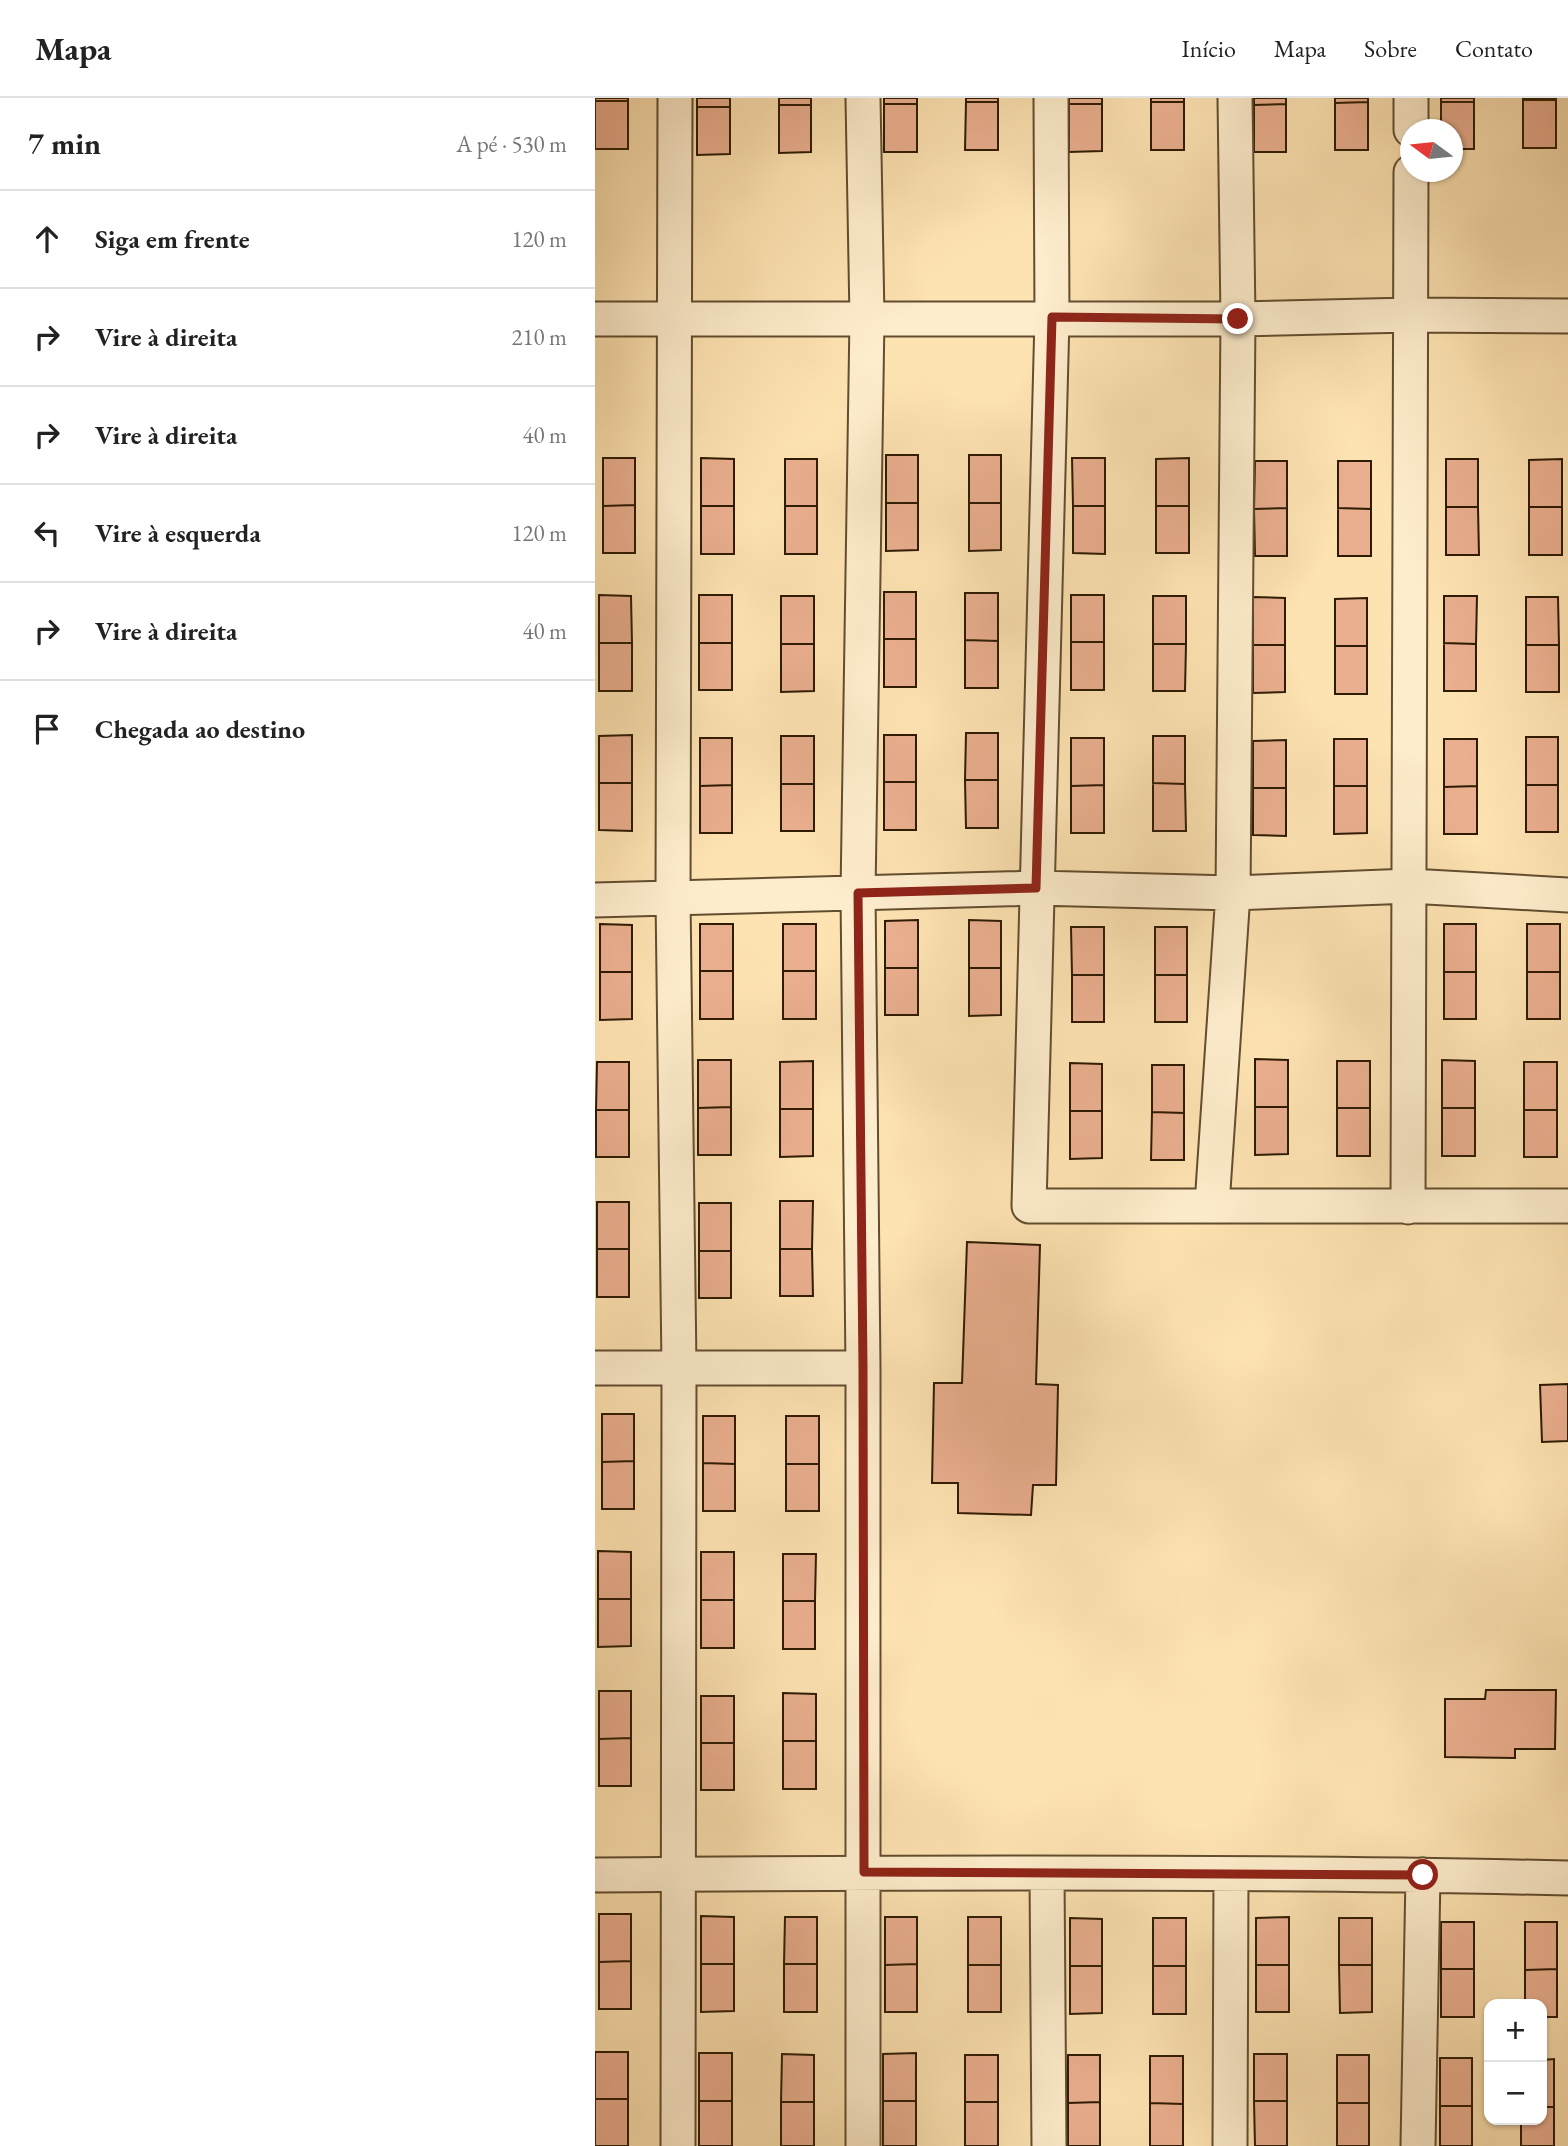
<!DOCTYPE html>
<html lang="pt">
<meta charset="utf-8">
<style>
body{margin:0;font-family:"EB Garamond",serif;background:#f2f2f2;color:#222}
.controls{position:absolute;right:21px;bottom:21px;display:grid;overflow:hidden;border-radius:14px;box-shadow:0 2px 5px #0004}
.controls button{width:63px;height:63px;display:grid;place-items:center;padding:0;border:0;border-bottom:2px solid #e0e0e0;background:#fff;color:#222;font:35px sans-serif}
.compass{position:absolute;left:805px;top:21px;width:63px;height:63px;border-radius:50%;background:#fff;box-shadow:0 2px 5px #0004;rotate:285deg}
.stop{position:absolute;width:21px;height:21px;margin:-16px;border:5px solid #8f2418;border-radius:50%;background:#fff}
.stop.end{background:#8f2418;border-color:#fff;box-shadow:0 2px 7px #0008}
.list{margin:0;padding:0;list-style:none}
h2{display:flex;justify-content:space-between;align-items:center;height:91px;margin:0;padding:0 28px;font-size:30px}
h2 small{font-size:23px;font-weight:400;color:#767676}
.list li{display:grid;grid-template-columns:46px 1fr auto;gap:21px;align-items:center;box-sizing:border-box;height:98px;padding:0 28px;border-top:2px solid #e0e0e0}
.list b{display:block;font-size:26px;white-space:nowrap}
.list em{font-size:23px;font-style:normal;color:#767676}
.icon{flex:none;width:38px;height:38px;fill:none;stroke:currentColor;stroke-width:2;stroke-linecap:round;stroke-linejoin:round}
.map{position:relative;flex:none;width:973px;height:2048px;overflow:hidden}
header{display:flex;align-items:center;gap:42px;box-sizing:border-box;height:98px;padding:0 35px;background:#fff;border-bottom:2px solid #e0e0e0}
header strong{font-size:33px}
nav{display:flex;gap:38px;margin-inline-start:auto;font-size:24px}
main{display:flex}
aside{flex:1;background:#fff}
.map>svg:first-child{display:block}
</style>
<header>
<strong>Mapa</strong>
<nav><a>Início</a><a>Mapa</a><a>Sobre</a><a>Contato</a></nav>
</header>
<main>
<aside>
<h2>7 min<small>A pé · 530 m</small></h2>
<ul class="list">
<li><svg class="icon" aria-label="ahead" viewBox="0 0 24 24"><path d="M12 20V5M6 11l6-6 6 6"/></svg><div><b>Siga em frente</b></div><em>120 m</em></li>
<li><svg class="icon" aria-label="right" viewBox="0 0 24 24"><path d="M7 20v-9h11M14 6l5 5-5 5"/></svg><div><b>Vire à direita</b></div><em>210 m</em></li>
<li><svg class="icon" aria-label="right" viewBox="0 0 24 24"><path d="M7 20v-9h11M14 6l5 5-5 5"/></svg><div><b>Vire à direita</b></div><em>40 m</em></li>
<li><svg class="icon" aria-label="left" viewBox="0 0 24 24"><path d="M17 20v-9H6M10 6l-5 5 5 5"/></svg><div><b>Vire à esquerda</b></div><em>120 m</em></li>
<li><svg class="icon" aria-label="right" viewBox="0 0 24 24"><path d="M7 20v-9h11M14 6l5 5-5 5"/></svg><div><b>Vire à direita</b></div><em>40 m</em></li>
<li><svg class="icon" aria-label="arrive" viewBox="0 0 24 24"><path d="M6 21V4h12l-3 4 3 4H6"/></svg><div><b>Chegada ao destino</b></div></li>
</ul>
</aside>
<div class="map">
<svg width="973" height="2048" viewBox="0 0 973 2048">
<rect width="100%" height="100%" fill="#fee3b2"/>
<filter id="stains"><feTurbulence type="fractalNoise" baseFrequency=".00286" numOctaves="4"/><feColorMatrix values="0 0 0 0 .2 0 0 0 0 .09 0 0 0 0 .02 0 0 0 .5 -.17"/></filter>
<radialGradient id="worn" r=".72"><stop offset=".6" stop-color="#630" stop-opacity="0"/><stop offset="1" stop-color="#630" stop-opacity=".3"/></radialGradient>
<path fill="#eaaf8f" stroke="#2e1b03" stroke-width="2" d="M0,0H33V3H0Z
M102,0H135V9H102Z
M184,0H216V7H184Z
M289,0H322V6H289Z
M371,0H403V4H371Z
M474,0H507V6H474Z
M556,0H589V4H556Z
M659,0H691V6L659,7Z
M740,0H773V4L740,5Z
M846,0H879V4H846Z
M928,0H961V2H928Z
M928,2H961V50H928Z
M0,3H33V51H0Z
M371,4H403V52H370Z
M556,4H589V52H556Z
M773,4V52H740V5Z
M846,4H879V51H858V32H846Z
M289,6H322V54H289Z
M474,6H507V53L474,54Z
M691,6V54H659V7Z
M184,7H216V54L184,55Z
M102,9H135V56L102,57Z
M291,357H323V405H291Z
M374,357H406V405H374Z
M8,360H40V407L8,408Z
M106,360L139,361V408H106Z
M477,360H510V408H478Z
M594,360V408H561V361Z
M190,361H222V408H190Z
M851,361H883V409H851Z
M967,361V409H934V362Z
M660,363H692V410L659,411Z
M743,363H776V411L743,410Z
M291,405H323V452L291,453Z
M374,405H406V452L374,453Z
M40,407V455H8V408Z
M106,408H139V456H106Z
M190,408H222V456H190Z
M478,408H510V456L478,455Z
M561,408H594V455H561Z
M851,409H883L884,457H851Z
M934,409H967V457H934Z
M692,410V458H660L659,411Z
M743,410L776,411V458H743Z
M289,494H321V541H289Z
M370,495H403V543L370,542Z
M4,497L36,498L37,545H4Z
M104,497H137V545H104Z
M476,497H509V544H476Z
M186,498H219V546H186Z
M558,498H591V546H558Z
M849,498H882L881,546L849,545Z
M658,499L690,500V547H658Z
M931,499H963L964,547H931Z
M772,500V548H740V501Z
M289,541H321V589H289Z
M370,542L403,543V590H370Z
M476,544H509V592H476Z
M4,545H37V593H4Z
M104,545H137V592H104Z
M849,545L881,546V593H849Z
M186,546H219V593L186,594Z
M558,546H591L590,593H558Z
M658,547H690V594L658,595Z
M931,547H964V594H931Z
M740,548H772V596H740Z
M371,635H403V682H370Z
M37,637V685H4V638Z
M289,637H321V684H289Z
M186,638H219V686H186Z
M558,638H590V686L558,685Z
M931,639H963V687H931Z
M105,640H137V687L105,688Z
M476,640H509V687L476,688Z
M739,641H772V688H739Z
M849,641H882V688L849,689Z
M691,642V690H658V643Z
M370,682H403V730H371Z
M289,684H321V732H289Z
M4,685H37V733L4,732Z
M558,685L590,686L591,733H558Z
M186,686H219V733H186Z
M137,687V735H105V688Z
M509,687V735H476V688Z
M931,687H963V734H931Z
M739,688H772V735L739,736Z
M882,688V736H849V689Z
M658,690H691V738L658,737Z
M323,822V870H290V823Z
M374,822L406,823V870H374Z
M5,826L37,827V874H5Z
M105,826H138V873H105Z
M188,826H221V873H188Z
M849,826H881V874H849Z
M932,826H965V874H932Z
M476,829H509V877H477Z
M560,829H592V877H560Z
M290,870H323V917H290Z
M374,870H406V917L374,918Z
M105,873H138V921H105Z
M188,873H221V921H188Z
M5,874H37V921L5,922Z
M849,874H881V921H849Z
M932,874H965V921H932Z
M477,877H509V924H477Z
M560,877H592V924H560Z
M660,961L693,962V1009H660Z
M103,962H136V1009L103,1010Z
M847,962L880,963V1010H847Z
M218,963V1011H185V964Z
M742,963H775V1010H742Z
M2,964H34V1012H1Z
M929,964H962V1012H929Z
M475,965L507,966V1013H475Z
M557,967H589V1015L557,1014Z
M136,1009V1057H103V1010Z
M660,1009H693V1056L660,1057Z
M742,1010H775V1058H742Z
M847,1010H880V1058H847Z
M185,1011H218V1058L185,1059Z
M1,1012H34V1059H1Z
M929,1012H962V1059H929Z
M475,1013H507V1060L475,1061Z
M557,1014L589,1015V1062H556Z
M185,1103H218L217,1151H185Z
M2,1104H34V1151H2Z
M104,1105H136V1153H104Z
M372,1144L445,1147L441,1286L463,1287L461,1387H438L436,1417L363,1415V1385H337L339,1285H367Z
M2,1151H34V1199H2Z
M185,1151H217L218,1198H185Z
M104,1153H136V1200H104Z
M973,1286V1343L947,1344L945,1287Z
M7,1316H39V1363L7,1364Z
M108,1318H140V1366L108,1365Z
M191,1318H224V1366H191Z
M39,1363V1411H7V1364Z
M108,1365L140,1366V1413H108Z
M191,1366H224V1413H191Z
M3,1453L36,1454V1501H3Z
M106,1454H139V1502H106Z
M188,1456H221L220,1503H188Z
M3,1501H36V1548L3,1549Z
M106,1502H139V1550H106Z
M188,1503H220V1551H188Z
M891,1592H961L960,1651H920V1660L850,1659V1601H890Z
M4,1593H36V1640L4,1641Z
M188,1595L221,1596V1643H188Z
M106,1598H139V1645H106Z
M36,1640V1688H4V1641Z
M188,1643H221V1691H188Z
M106,1645H139V1692H106Z
M4,1816H36V1863L4,1864Z
M106,1818L139,1819V1866H106Z
M190,1819H222V1866H189Z
M290,1819H322V1866L290,1867Z
M373,1819H406V1867H373Z
M694,1819V1867H661V1820Z
M475,1820L507,1821V1868H475Z
M558,1820H591V1868H558Z
M744,1820H777V1867H744Z
M846,1824H879V1871H846Z
M930,1824H962V1871L930,1872Z
M36,1863V1911H4V1864Z
M106,1866H139V1913L106,1914Z
M189,1866H222V1914H189Z
M322,1866V1914H290V1867Z
M373,1867H406V1914H373Z
M661,1867H694V1914H661Z
M744,1867H777V1914L745,1915Z
M475,1868H507V1915L475,1916Z
M558,1868H591V1916H558Z
M846,1871H879V1919H846Z
M962,1871V1919H947V1906H930V1872Z
M0,1954H33V2001H0Z
M104,1955H137V2003H104Z
M321,1955V2003H288V1956Z
M187,1956L219,1957V2004H186Z
M659,1956H692V2003H659Z
M370,1957H403V2004H370Z
M473,1957H505V2004L473,2005Z
M742,1957H774V2005H742Z
M555,1958H588V2006L555,2005Z
M845,1960H877V2008H845Z
M959,1961V2009H947V1962Z
M0,2001H33V2048H0Z
M104,2003H137V2048H104Z
M288,2003H321V2048H288Z
M659,2003H692V2048H660Z
M186,2004H219V2048H186Z
M370,2004H403V2048H370Z
M505,2004V2048H473V2005Z
M555,2005L588,2006V2048H555Z
M742,2005H774V2048H742Z
M845,2008H877V2048H845Z
M947,2009H959V2048H926V2022H947Z"/>
<g fill="none" stroke-linecap="round" stroke-linejoin="round">
<g stroke="#624d2f" stroke-width="37">
<path id="minor" d="M80,0L78,800L84,1270L83,2048
M268,0L272,220L263,795L268,1270V2048
M456,0L457,220L434,1108H973
M816,32V0
M0,221H643L815,217L973,218
M0,802L441,790L638,795L815,788L973,797
M617,1107L638,795L643,221L640,0
M813,1109L816,74
M0,1270H268
M452,1776L454,2048
M0,1777C324,1774 649,1773 973,1780
M635,2048L636,1776
M823,2048L828,1777"/>
</g>
<use href="#minor" stroke="#feedcd" stroke-width="33"/>
</g>
<g fill="none" stroke-linecap="round" stroke-linejoin="round">
<path stroke="#8f2418" stroke-width="9" d="M643,221L457,219L441,790L263,795L268,1270L269,1774L828,1777"/>
</g>
<rect width="100%" height="100%" filter="url(#stains)"/>
<rect width="100%" height="100%" fill="url(#worn)"/>
</svg>
<div class="controls">
<button>+</button>
<button>−</button>
</div>
<svg class="compass" viewBox="-18 -18 36 36"><path d="M0-13l5 13h-10z" fill="#e53935"/><path d="M0 13l5-13h-10z" fill="#767676"/></svg>
<div class="stop" style="left:828px;top:1777px"></div>
<div class="stop end" style="left:643px;top:221px"></div>
</div>
</main>
